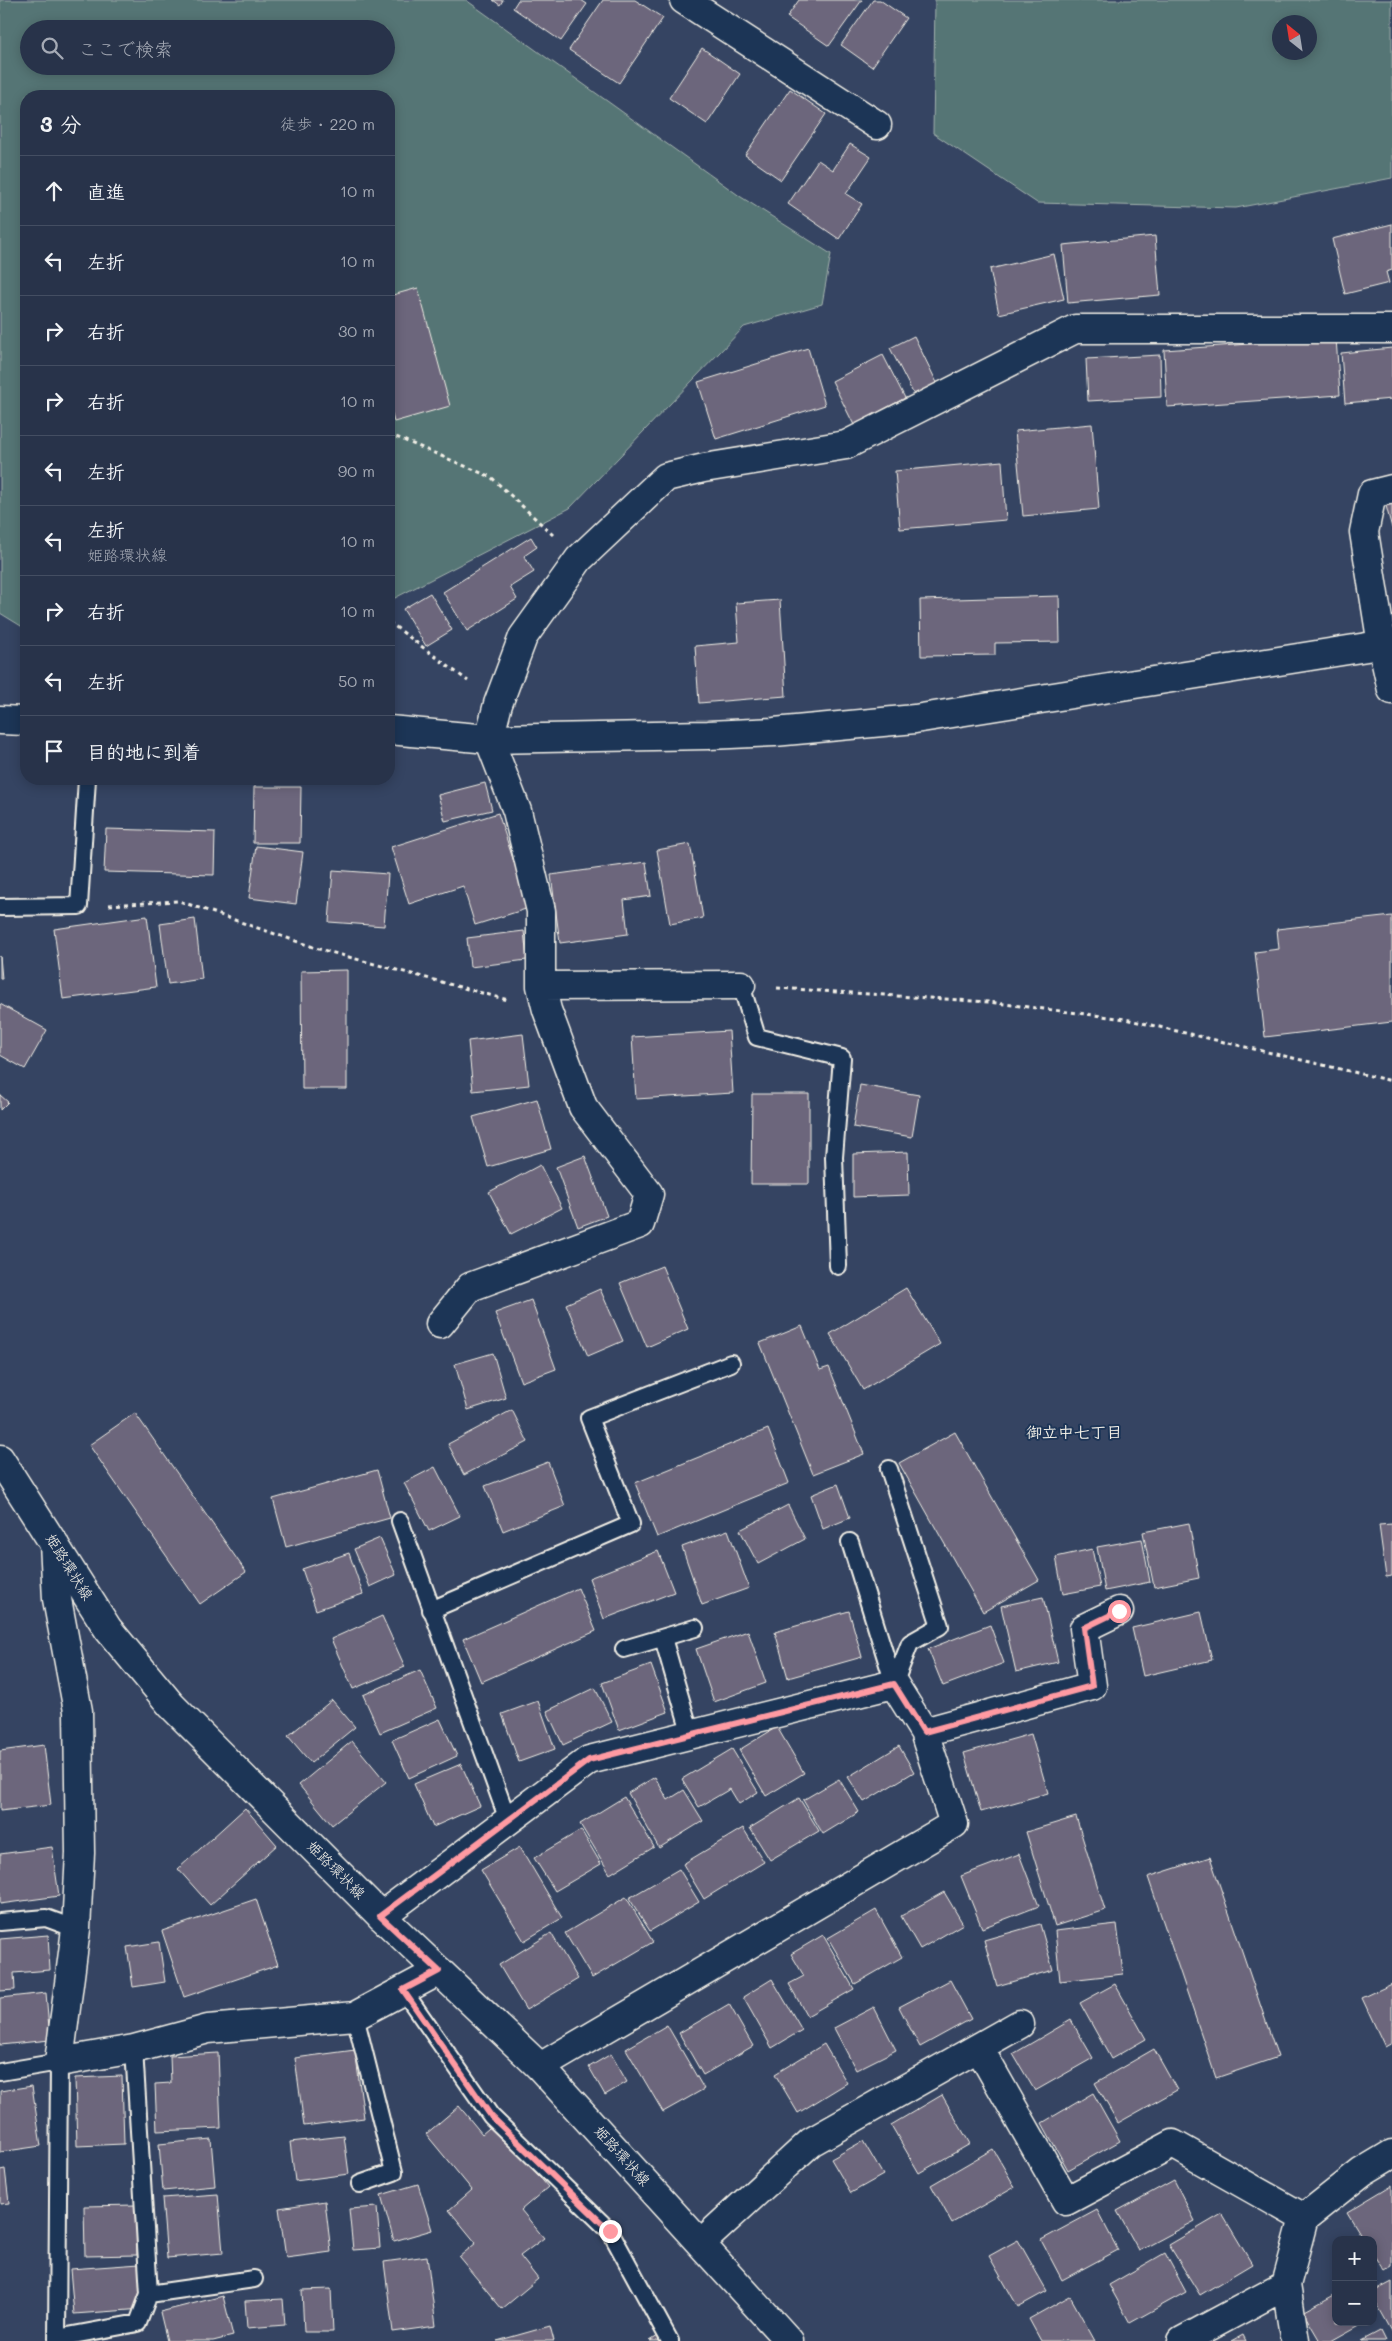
<!DOCTYPE html>
<html lang="ja">
<meta charset="utf-8">
<style>
body{margin:0;font-family:Mali,"Klee One",sans-serif;background:#343f54;color:#f1f3f6}
.controls{position:absolute;right:15px;bottom:15px;display:grid;overflow:hidden;border-radius:10px;box-shadow:0 2px 12px #0003}
.controls button{width:45px;height:45px;display:grid;place-items:center;padding:0;border:0;border-bottom:1px solid #444e62;background:#28334a;color:#f1f3f6;font:25px sans-serif}
.compass{position:absolute;left:1272px;top:15px;width:45px;height:45px;border-radius:50%;background:#28334a;box-shadow:0 2px 12px #0003;rotate:330deg}
.stop{position:absolute;width:15px;height:15px;margin:-11px;border:4px solid #ff9aa2;border-radius:50%;background:#fff}
.stop.end{background:#ff9aa2;border-color:#fff;box-shadow:0 1px 5px #0008}
.list{margin:0;padding:0;list-style:none}
h2{display:flex;justify-content:space-between;align-items:center;height:65px;margin:0;padding:0 20px;font-size:21px}
h2 small{font-size:16px;font-weight:400;color:#a5aab5}
.list li{display:grid;grid-template-columns:32px 1fr auto;gap:15px;align-items:center;box-sizing:border-box;height:70px;padding:0 20px;border-top:1px solid #444e62}
.list b{display:block;font-size:19px;white-space:nowrap}
.list p{margin:0;font-size:16px;white-space:nowrap;color:#a5aab5}
.list em{font-size:16px;font-style:normal;color:#a5aab5}
.icon{flex:none;width:28px;height:28px;fill:none;stroke:currentColor;stroke-width:2;stroke-linecap:round;stroke-linejoin:round}
.map{position:relative;flex:none;width:1392px;height:2341px;overflow:hidden}
.search{position:absolute;background:#28334a;box-shadow:0 2px 12px #0003;left:20px;top:20px;width:375px;height:55px;display:flex;align-items:center;gap:12px;box-sizing:border-box;padding:0 18px;border-radius:28px;color:#a5aab5;font-size:19px}
.panel{position:absolute;background:#28334a;box-shadow:0 2px 12px #0003;left:20px;top:90px;width:375px;height:695px;border-radius:20px}
.map>svg:first-child{display:block}
</style>
<div class="map">
<svg width="1392" height="2341" viewBox="0 0 1392 2341">
<rect width="100%" height="100%" fill="#354462"/>
<filter id="ink" filterUnits="userSpaceOnUse"><feTurbulence type="fractalNoise" baseFrequency=".02" numOctaves="2"/><feDisplacementMap in="SourceGraphic" scale="10" xChannelSelector="R" yChannelSelector="G"/><feConvolveMatrix kernelMatrix="1 2 1 2 8 2 1 2 1" color-interpolation-filters="sRGB"/></filter>
<g filter="url(#ink)">
<path fill="#557575" stroke="#a4b3ae" fill-rule="evenodd" d="M0,0H466L741,197L831,254L822,304L744,327L570,508L389,601V96H26V629L0,613ZM29,29H386V66H29Z
M935,0H1392V178L1236,208L1037,203L933,133ZM1280,22H1310V52H1280Z"/>
<path fill="#6c667b" stroke="#f4f1e8" d="M493,0H503L500,5Z
M518,0H581L587,4L561,41L513,8Z
M603,0H635L663,18L619,83L569,50Z
M799,0H862L829,46L787,17Z
M873,0H880L906,18L872,67L841,45Z
M702,48L740,74L707,124L669,98Z
M790,89L826,114L781,180L745,155Z
M850,144L871,157L846,194L862,204L839,239L788,204L818,160L833,170Z
M1392,224V270L1386,272L1389,283L1345,294L1332,239Z
M1155,236L1160,295L1068,303L1063,245Z
M1054,254L1064,299L999,314L990,269Z
M418,288L450,406L394,422L389,403V296Z
M914,336L938,385L915,397L890,348Z
M1336,338L1340,395L1167,407L1164,350Z
M808,348L825,405L716,439L698,382Z
M1392,348V399L1345,403L1341,353Z
M883,355L905,398L854,425L832,381Z
M1160,355L1161,397L1088,401L1086,359Z
M1092,424L1099,509L1023,516L1015,431Z
M1002,461L1006,520L900,529L895,471Z
M1392,504V528L1386,506Z
M531,537L537,547L524,556L534,572L510,587L517,599L467,631L443,592Z
M430,593L452,630L426,646L403,609Z
M1059,596L1060,642L995,643V655L921,656L920,600Z
M780,600L786,696L699,703L695,646L739,642L736,603Z
M485,783L492,810L445,821L438,795Z
M254,787H301L300,843H253Z
M498,813L529,908L475,925L463,886L409,904L391,847Z
M106,829L215,832L214,875L104,872Z
M690,844L703,918L670,924L657,850Z
M256,846L303,852L296,904L249,898Z
M646,862L651,896L624,900L628,934L560,943L551,875Z
M333,870L388,874L384,926L329,922Z
M147,916L156,987L63,999L54,929Z
M1392,916V1022L1265,1037L1255,952L1279,949L1277,929Z
M195,919L202,979L168,984L160,924Z
M524,931L527,960L470,967L467,938Z
M0,956L2,979H0Z
M347,970V1089H302L301,971Z
M0,1004L47,1030L25,1069L0,1055Z
M729,1031L733,1093L636,1099L632,1037Z
M523,1034L529,1085L473,1091L468,1041Z
M860,1085L919,1095L912,1137L853,1127Z
M752,1094H809V1184H751Z
M0,1095L8,1102L0,1110Z
M537,1099L551,1149L488,1167L473,1117Z
M908,1152L909,1195L853,1197V1154Z
M585,1156L607,1216L578,1227L556,1167Z
M540,1165L562,1208L511,1234L489,1192Z
M662,1266L688,1329L647,1347L620,1283Z
M906,1288L940,1344L863,1390L830,1334Z
M600,1289L623,1341L588,1356L566,1304Z
M531,1300L556,1369L521,1382L495,1313Z
M802,1326L820,1370L829,1367L864,1454L813,1474L760,1343Z
M493,1353L506,1398L468,1410L455,1364Z
M512,1410L528,1442L464,1475L448,1444Z
M135,1413L246,1572L200,1604L89,1445Z
M768,1429L789,1483L657,1537L635,1483Z
M955,1432L1039,1580L983,1612L899,1463Z
M548,1462L565,1506L503,1531L485,1486Z
M435,1467L460,1516L429,1531L404,1483Z
M377,1470L390,1518L286,1547L273,1499Z
M838,1484L850,1518L823,1529L811,1495Z
M788,1505L805,1539L758,1564L740,1530Z
M1189,1523L1199,1578L1154,1587L1143,1532Z
M1392,1524V1576L1386,1577L1379,1525Z
M728,1530L749,1588L702,1605L682,1547Z
M380,1538L396,1575L370,1587L354,1549Z
M1142,1539L1150,1582L1105,1591L1097,1547Z
M1092,1549L1100,1587L1063,1594L1056,1557Z
M658,1551L674,1592L604,1619L589,1578Z
M349,1553L363,1594L316,1610L302,1569Z
M578,1588L596,1631L481,1682L463,1639Z
M1043,1597L1058,1662L1016,1672L1001,1606Z
M849,1611L862,1657L788,1678L775,1632Z
M1201,1612L1212,1660L1143,1676L1132,1628Z
M382,1616L405,1667L353,1689L331,1639Z
M990,1625L1004,1663L943,1686L928,1649Z
M748,1631L766,1683L714,1702L696,1649Z
M651,1665L668,1712L619,1730L602,1683Z
M420,1670L437,1708L380,1733L363,1695Z
M595,1688L612,1722L563,1745L547,1711Z
M332,1700L355,1727L311,1763L288,1736Z
M538,1701L555,1749L519,1762L502,1714Z
M440,1719L457,1756L409,1778L392,1740Z
M777,1727L804,1773L766,1796L739,1750Z
M1031,1734L1048,1793L981,1812L964,1753Z
M352,1741L386,1782L332,1825L299,1785Z
M44,1745L51,1805L0,1811V1751Z
M899,1746L914,1772L864,1802L848,1777Z
M732,1749L758,1792L739,1804L730,1789L699,1807L682,1779Z
M461,1764L480,1806L433,1827L414,1784Z
M655,1777L668,1800L684,1790L703,1821L659,1848L628,1793Z
M839,1779L859,1812L823,1834L803,1800Z
M624,1797L654,1847L610,1874L580,1824Z
M799,1798L819,1831L770,1860L750,1828Z
M245,1808L277,1845L210,1905L178,1869Z
M1076,1817L1105,1910L1055,1926L1026,1832Z
M743,1828L764,1862L704,1899L683,1864Z
M581,1830L601,1864L555,1891L534,1858Z
M52,1847L59,1896L0,1904V1854Z
M520,1847L562,1918L524,1941L481,1870Z
M1019,1854L1039,1906L982,1928L961,1876Z
M1210,1857L1278,2057L1216,2078L1148,1877Z
M679,1869L699,1902L650,1931L629,1898Z
M944,1892L963,1924L920,1949L901,1916Z
M626,1897L653,1942L592,1978L565,1933Z
M256,1899L278,1965L184,1997L162,1931Z
M876,1910L902,1957L855,1984L828,1938Z
M1040,1924L1053,1970L997,1986L984,1940Z
M1117,1924L1123,1974L1060,1981L1055,1931Z
M551,1933L578,1979L526,2010L499,1965Z
M48,1935L50,1970L14,1973L15,1990L0,1991V1939Z
M823,1935L854,1989L807,2016L789,1984L804,1976L791,1954Z
M159,1942L165,1982L133,1987L127,1947Z
M772,1979L802,2030L772,2048L743,1997Z
M950,1980L971,2019L920,2047L899,2007Z
M1115,1984L1146,2039L1111,2059L1080,2003Z
M1392,1984V2043L1385,2047L1362,1998Z
M46,1993L50,2040L0,2045V1998Z
M729,2004L753,2046L703,2075L679,2033Z
M874,2007L896,2050L856,2070L834,2028Z
M1071,2020L1093,2058L1035,2091L1013,2054Z
M667,2025L704,2089L663,2112L626,2049Z
M824,2044L847,2083L798,2113L775,2074Z
M1154,2049L1177,2090L1118,2123L1095,2083Z
M355,2050L364,2118L304,2126L295,2058Z
M218,2053L221,2128L157,2131L155,2084L171,2083L170,2056Z
M611,2054L627,2082L605,2095L589,2067Z
M122,2076L124,2144L77,2146L75,2078Z
M32,2086L41,2146L0,2152V2091Z
M1093,2093L1120,2141L1068,2170L1042,2123Z
M942,2095L970,2144L919,2173L891,2125Z
M459,2106L482,2134L495,2123L548,2187L521,2210L544,2238L520,2256L538,2279L502,2309L459,2257L476,2243L449,2210L472,2190L426,2134Z
M344,2136L349,2174L295,2181L290,2142Z
M211,2139L215,2186L163,2191L159,2144Z
M863,2141L883,2175L851,2193L831,2159Z
M993,2149L1015,2187L952,2223L931,2185Z
M5,2169L9,2203L0,2204V2170Z
M1174,2180L1195,2221L1139,2251L1117,2211Z
M418,2184L432,2230L394,2241L381,2195Z
M1392,2185V2266L1384,2271L1373,2254V2240H1364L1347,2212Z
M218,2194L223,2253L167,2258L162,2198Z
M325,2201L331,2252L286,2258L279,2208Z
M136,2205L137,2255L85,2256L84,2206Z
M377,2207L380,2248L353,2250L349,2209Z
M1097,2210L1118,2250L1062,2280L1041,2240Z
M1222,2214L1252,2264L1200,2295L1169,2245Z
M1018,2240L1047,2291L1018,2307L989,2256Z
M1165,2253L1186,2292L1130,2323L1109,2285Z
M427,2256L436,2326L393,2332L384,2262Z
M140,2264L143,2309L74,2314L70,2269Z
M1392,2282V2333L1373,2299V2292Z
M331,2289L333,2332H304L302,2290Z
M1336,2294V2322H1365L1331,2341H1320L1303,2312Z
M223,2296L233,2336L213,2341H167L160,2312Z
M1070,2296L1095,2341H1041L1029,2319Z
M283,2299L285,2325L247,2328L245,2301Z
M550,2326L554,2341H497Z
M1380,2331L1385,2341H1361Z
M1243,2335L1246,2341H1232Z
M658,2336L661,2341H650Z"/>
<g fill="none" stroke-linecap="round" stroke-linejoin="round">
<g stroke="#f4f1e8" stroke-width="20">
<path id="lane" d="M0,907L79,906L87,779
M741,985L757,1037L842,1058L834,1157L838,1266
M889,1469L940,1626L910,1643L894,1684
M400,1521L508,1820
M850,1542L894,1684
M431,1610L631,1524L589,1418L731,1363
M663,1638L691,1735
M624,1649L695,1628
M0,1922L46,1918L76,1929
M403,1990L491,2116L610,2231L670,2341
M355,2016L394,2172L360,2184
M134,2049L149,2294
M0,2072L59,2062L57,2341
M57,2338L138,2323L149,2294L254,2279"/>
</g>
<g stroke="#f4f1e8" stroke-width="31">
<path id="street" d="M684,0L877,125
M1392,489L1372,494L1364,532L1382,645L1392,690
M541,986L741,985
M440,1324L470,1287L640,1224L649,1194L583,1107L547,1010L541,986V911L517,811L489,739L498,704L523,637L579,559L666,477L704,468L846,445L1075,329H1392
M54,1543L57,1599L78,1711L80,1853L76,1929L59,2062L134,2049L208,2029L355,2016L439,1971
M924,1732L1092,1686L1084,1628L1119,1611
M381,1916L589,1760L894,1684L924,1732L954,1824L540,2067
M979,2048L1066,2201L1173,2144L1304,2218
M701,2243L811,2142L1020,2024
M1182,2341L1286,2285
M1295,2341L1286,2285L1304,2218L1362,2172L1392,2154"/>
</g>
<g stroke="#f4f1e8" stroke-width="31">
<path id="secondary" d="M0,720L26,721
M389,730L489,739L708,735L774,732L915,719L1392,643
M0,1459L108,1629L171,1705L381,1916L540,2067L789,2341"/>
</g>
<path stroke="#f4f1e8" stroke-width="3" stroke-dasharray="4 4" stroke-linecap="butt" d="M389,434L491,477L553,535
M389,564L391,568L389,577
M389,622L468,681
M109,905L179,901L319,949L508,1000
M777,988L989,1002L1125,1019L1392,1081"/>
<use href="#lane" stroke="#1d3557" stroke-width="16"/>
<use href="#street" stroke="#1d3557" stroke-width="28"/>
<use href="#secondary" stroke="#1d3557" stroke-width="28"/>
</g>
</g>
<g fill="none" stroke-linecap="round" stroke-linejoin="round" filter="url(#ink)">
<path stroke="#ff9aa2" stroke-width="6" d="M610,2231L491,2116L403,1990L439,1971L380,1916L589,1760L894,1684L924,1732L1092,1686L1084,1628L1119,1611"/>
</g>
<g text-anchor="middle" stroke-width="4" stroke-linejoin="round" paint-order="stroke">
<g font-size="15" fill="#f4f1e8" stroke="#1d3557">
<text transform="translate(69 1567) rotate(58)" y="5">姫路環状線</text>
<text transform="translate(336 1870) rotate(45)" y="5">姫路環状線</text>
<text transform="translate(622 2156) rotate(48)" y="5">姫路環状線</text>
</g>
<g font-size="16" font-weight="bold" fill="#f4f1e8" stroke="#1d3557">
<text x="1074" y="1438">御立中七丁目</text>
</g>
</g>
</svg>
<div class="controls">
<button>+</button>
<button>−</button>
</div>
<svg class="compass" viewBox="-18 -18 36 36"><path d="M0-13l5 13h-10z" fill="#e53935"/><path d="M0 13l5-13h-10z" fill="#a5aab5"/></svg>
<div class="stop" style="left:1119px;top:1611px"></div>
<div class="stop end" style="left:610px;top:2231px"></div>
<div class="search"><svg class="icon" aria-label="search" viewBox="0 0 24 24"><circle cx="10" cy="10" r="6"/><path d="M15 15l6 6"/></svg>ここで検索</div>
<section class="panel">
<h2>3 分<small>徒歩 · 220 m</small></h2>
<ul class="list">
<li><svg class="icon" aria-label="ahead" viewBox="0 0 24 24"><path d="M12 20V5M6 11l6-6 6 6"/></svg><div><b>直進</b></div><em>10 m</em></li>
<li><svg class="icon" aria-label="left" viewBox="0 0 24 24"><path d="M17 20v-9H6M10 6l-5 5 5 5"/></svg><div><b>左折</b></div><em>10 m</em></li>
<li><svg class="icon" aria-label="right" viewBox="0 0 24 24"><path d="M7 20v-9h11M14 6l5 5-5 5"/></svg><div><b>右折</b></div><em>30 m</em></li>
<li><svg class="icon" aria-label="right" viewBox="0 0 24 24"><path d="M7 20v-9h11M14 6l5 5-5 5"/></svg><div><b>右折</b></div><em>10 m</em></li>
<li><svg class="icon" aria-label="left" viewBox="0 0 24 24"><path d="M17 20v-9H6M10 6l-5 5 5 5"/></svg><div><b>左折</b></div><em>90 m</em></li>
<li><svg class="icon" aria-label="left" viewBox="0 0 24 24"><path d="M17 20v-9H6M10 6l-5 5 5 5"/></svg><div><b>左折</b><p>姫路環状線</p></div><em>10 m</em></li>
<li><svg class="icon" aria-label="right" viewBox="0 0 24 24"><path d="M7 20v-9h11M14 6l5 5-5 5"/></svg><div><b>右折</b></div><em>10 m</em></li>
<li><svg class="icon" aria-label="left" viewBox="0 0 24 24"><path d="M17 20v-9H6M10 6l-5 5 5 5"/></svg><div><b>左折</b></div><em>50 m</em></li>
<li><svg class="icon" aria-label="arrive" viewBox="0 0 24 24"><path d="M6 21V4h12l-3 4 3 4H6"/></svg><div><b>目的地に到着</b></div></li>
</ul>
</section>
</div>
